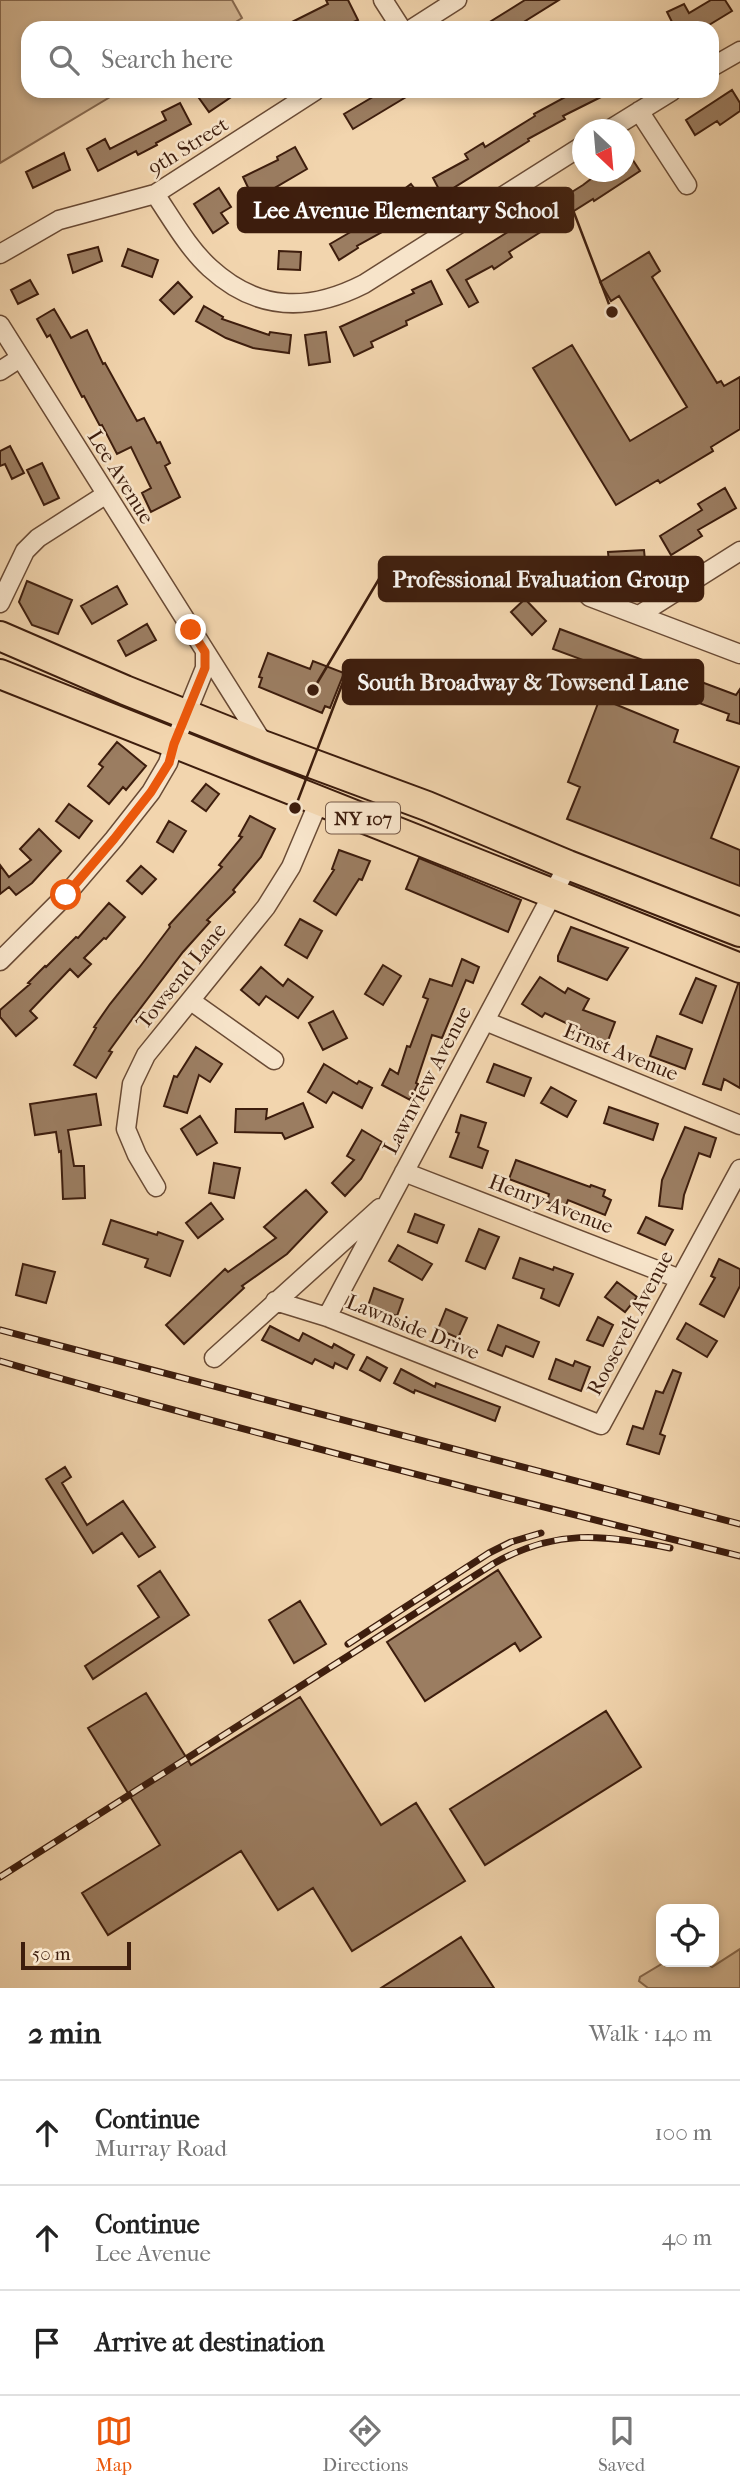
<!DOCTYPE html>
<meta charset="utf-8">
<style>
body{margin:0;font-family:"IM FELL French Canon",serif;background:#f6f6f6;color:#222}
.controls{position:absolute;right:21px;bottom:21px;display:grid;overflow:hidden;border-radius:14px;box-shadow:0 4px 10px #0003}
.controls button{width:63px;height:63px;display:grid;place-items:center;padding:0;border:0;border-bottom:2px solid #e0e0e0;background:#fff;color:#222;font:35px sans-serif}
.compass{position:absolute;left:572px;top:119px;width:63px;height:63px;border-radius:50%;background:#fff;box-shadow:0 4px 10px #0003;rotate:154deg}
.scale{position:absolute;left:21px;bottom:18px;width:110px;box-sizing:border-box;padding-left:7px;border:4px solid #3d1d0d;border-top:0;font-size:19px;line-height:24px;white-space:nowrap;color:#3d1d0d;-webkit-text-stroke:5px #f7e4ca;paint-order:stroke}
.stop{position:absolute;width:21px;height:21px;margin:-16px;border:5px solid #ea580c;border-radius:50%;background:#fff}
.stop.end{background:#ea580c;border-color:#fff;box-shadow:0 2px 7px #0008}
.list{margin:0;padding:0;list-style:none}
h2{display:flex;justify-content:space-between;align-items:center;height:91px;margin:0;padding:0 28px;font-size:30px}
h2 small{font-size:23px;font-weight:400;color:#767676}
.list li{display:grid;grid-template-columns:46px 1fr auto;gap:21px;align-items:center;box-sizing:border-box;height:105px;padding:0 28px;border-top:2px solid #e0e0e0}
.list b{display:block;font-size:26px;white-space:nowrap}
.list p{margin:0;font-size:23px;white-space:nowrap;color:#767676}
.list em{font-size:23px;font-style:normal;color:#767676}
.icon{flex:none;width:38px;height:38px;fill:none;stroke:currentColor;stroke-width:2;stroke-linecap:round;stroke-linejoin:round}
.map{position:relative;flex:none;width:740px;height:1988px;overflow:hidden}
.search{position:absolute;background:#fff;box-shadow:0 4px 10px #0003;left:21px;right:21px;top:21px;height:77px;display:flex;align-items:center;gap:18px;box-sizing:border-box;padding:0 24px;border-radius:21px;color:#767676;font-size:26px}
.sheet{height:406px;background:#fff}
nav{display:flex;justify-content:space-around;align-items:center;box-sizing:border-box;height:98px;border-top:2px solid #e0e0e0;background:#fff;font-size:19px;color:#767676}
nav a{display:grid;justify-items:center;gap:4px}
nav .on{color:#ea580c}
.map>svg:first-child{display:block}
</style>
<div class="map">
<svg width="740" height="1988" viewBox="0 0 740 1988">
<rect width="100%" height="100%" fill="#f2d5ae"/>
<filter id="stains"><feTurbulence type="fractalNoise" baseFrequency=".00286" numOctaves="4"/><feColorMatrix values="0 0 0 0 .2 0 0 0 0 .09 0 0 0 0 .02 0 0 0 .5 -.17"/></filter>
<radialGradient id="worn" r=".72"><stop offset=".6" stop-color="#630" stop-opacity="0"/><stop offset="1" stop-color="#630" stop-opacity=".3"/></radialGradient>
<path fill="#d3b693" stroke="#886a50" stroke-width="2" d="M0,0H232L242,18L226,28H28V91H120L0,163Z
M740,1949V1988H648L639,1981L640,1977L665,1962H704L712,1967Z"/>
<path fill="#9b7d61" stroke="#3d1d0d" stroke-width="2" d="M326,0H348L358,20L340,28H280L328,4Z
M525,0H559L514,28H480Z
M711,0H725L732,11L704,28H675L667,12L684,4L689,13Z
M732,90L740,103V111L720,125L717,121L695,135L686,120Z
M194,91H240L209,112Z
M383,91H416L353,129L344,114Z
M569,91H613L563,116L565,119L528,139L529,141L442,195L433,178L468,159L465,154L483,143L485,147L535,116L534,114L571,94Z
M180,103L191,124L156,143L157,145L138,155L136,151L98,171L87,149L105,139L110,149L166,120L162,112Z
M295,147L307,169L254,200L243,177L278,160L277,157Z
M625,148L640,171L594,201L593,199L509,252L512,257L494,269L492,266L466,280L478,302L469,307L447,270L583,185L600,172H625Z
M64,153L70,170L33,188L26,172Z
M411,184L427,204L411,217L395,196Z
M219,188L231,207L221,213L228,223L213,233L194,204Z
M379,205L391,227L357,246L358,248L339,260L330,244L366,223L361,215Z
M98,247L102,261L73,273L68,255Z
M128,249L158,260L152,277L122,266Z
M279,251L301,252L300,270L278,269Z
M649,252L660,271L652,277L717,383L721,381L724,386L740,377V429L711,447L713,451L660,483L658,480L616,505L533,368L572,345L630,441L687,407L619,296L611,301L600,282Z
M30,280L38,294L18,304L11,290Z
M431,281L442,304L406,321L407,325L371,342L373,347L354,356L340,327L414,293L412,290Z
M178,282L192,297L174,314L160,300Z
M204,306L223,317L222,319L269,335L270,332L291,335L289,353L253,348L226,338L196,321Z
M54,309L71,338L87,330L103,364L105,363L137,421L144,418L157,443L160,442L170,463L165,466L180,497L151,512L142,493L151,488L131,447L117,454L102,425L100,426L84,396L82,397L50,335L47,337L37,319Z
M326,332L330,362L309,365L305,335Z
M10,446L24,473L12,479L5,464L0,466V451Z
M42,463L59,498L44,505L27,470Z
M725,488L736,508L698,530L702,536L671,555L660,536L702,510L698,504Z
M644,550L646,571L610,574L608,552Z
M27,581L72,600L58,634L32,625L19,602Z
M117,586L127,604L92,624L81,606Z
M525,599L546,621L532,635L511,612Z
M147,624L156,640L126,656L118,641Z
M560,629L736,695L740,689V724L727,720L729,714L553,649Z
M268,653L310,669L313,661L344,673L330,708L325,706L322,713L259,687L262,678L259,677Z
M600,698L678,730L674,742L739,767L711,838L740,850V886L567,819L580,787L568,782Z
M117,742L146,766L126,790L123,787L109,804L88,786L103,767L99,764Z
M206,784L219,794L206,811L192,801Z
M69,804L92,821L79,838L56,821Z
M250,816L275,829L261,857L233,890L235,892L207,920L210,922L183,952L133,1018L109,1051L112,1052L96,1078L74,1065L96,1028L94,1027L110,1004L139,968L170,927L169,925L222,867L219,865L242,837L239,836Z
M169,821L186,831L173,852L157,842Z
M39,829L61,851L32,883L16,895L9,887L0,894V865L9,877L31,860L20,849Z
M339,850L370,861L362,880L359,879L336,915L314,901L334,870L332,869Z
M419,858L521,900L508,932L406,889Z
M141,866L156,879L142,894L127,881Z
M109,903L125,917L106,939L104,938L84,958L91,964L78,977L70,969L30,1011L37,1018L16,1036L0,1017V1010L30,984L28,983L45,966L46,967L76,937L78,938Z
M300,919L322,931L307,958L285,945Z
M571,927L628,948L607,980L558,961V956Z
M462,959L479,967L473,983L466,980L442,1038L432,1035L416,1083L418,1084L410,1100L382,1085L390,1069L398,1074L407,1046L410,1047L428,999L423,997L430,979L452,986Z
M383,965L401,976L383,1005L365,994Z
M261,967L283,986L288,979L313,997L298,1018L266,996L259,1005L241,990Z
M540,977L565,993L568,988L589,999L583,1010L615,1022L606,1046L590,1040L591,1035L545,1013L542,1017L522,1004Z
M696,978L716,986L702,1023L680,1014Z
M738,984H740V1088L724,1079L721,1090L703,1084Z
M333,1011L347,1038L323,1050L309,1023Z
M657,1036L692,1049L685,1069L650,1056Z
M196,1047L222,1064L210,1082L199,1075L187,1113L164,1106L174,1076L177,1077Z
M324,1064L357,1084L359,1081L372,1088L362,1108L333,1092L326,1103L308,1092Z
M494,1064L531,1078L524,1096L487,1082Z
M551,1087L576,1101L567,1117L541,1103Z
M96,1094L101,1125L68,1130L74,1166H84L85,1198L63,1199L61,1151L59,1152L56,1132L35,1135L30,1104Z
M303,1103L313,1127L285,1139L282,1133L235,1132L236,1109H267L266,1119Z
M609,1107L658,1124L653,1140L604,1123Z
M461,1115L486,1123L478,1147L488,1151L482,1168L450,1157L459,1133L456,1132Z
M200,1116L217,1143L197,1155L181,1129Z
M685,1127L716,1138L710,1157L699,1153L684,1195L682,1209L659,1206L662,1180Z
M362,1130L382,1142L361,1179L345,1196L332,1183L354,1160L347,1156Z
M516,1160L590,1187L591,1185L605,1190L603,1196L611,1200L605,1215L568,1200L565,1208L547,1202L549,1194L509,1179Z
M214,1163L240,1168L234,1198L209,1193Z
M306,1190L327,1212L287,1254L242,1286L244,1288L184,1344L166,1325L225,1269L228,1272L276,1238L264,1227Z
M211,1203L223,1219L198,1238L186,1223Z
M415,1214L444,1225L437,1243L408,1232Z
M646,1217L673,1230L665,1245L638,1233Z
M111,1220L157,1235L158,1232L183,1241L170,1276L145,1267L148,1259L103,1244Z
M479,1229L499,1237L485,1269L466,1261Z
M398,1245L432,1264L422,1280L389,1261Z
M520,1258L553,1270L554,1267L573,1274L559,1306L541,1298L544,1289L513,1278Z
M719,1259L740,1269V1286L724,1317L700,1304L715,1278L711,1276Z
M23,1264L55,1272L46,1303L16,1295Z
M617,1282L637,1297L625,1312L605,1297Z
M374,1288L403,1299L397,1316L368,1306Z
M446,1309L467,1318L458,1338L438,1329Z
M598,1317L613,1325L603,1346L587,1340Z
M686,1323L717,1341L707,1357L677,1339Z
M498,1325L539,1342L533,1357L506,1346L502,1356L488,1350Z
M270,1326L299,1341L303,1333L332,1348L334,1344L354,1355L347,1369L335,1363L333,1368L315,1359L312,1364L262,1340Z
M367,1357L387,1368L380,1381L360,1370Z
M556,1359L573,1366L575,1361L590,1367L581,1391L549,1379Z
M401,1369L435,1387L436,1383L500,1407L495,1421L415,1390L414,1393L394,1383Z
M673,1370L681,1373L660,1434L665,1436L659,1454L627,1444L633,1426L643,1429L656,1391L663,1393Z
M65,1467L71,1477L62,1483L87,1525L123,1501L155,1547L139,1557L122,1533L93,1553L46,1479Z
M498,1570L541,1637L520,1651L515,1643L425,1701L387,1642Z
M160,1571L189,1615L93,1679L85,1666L159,1617L138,1586Z
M300,1601L326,1644L294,1663L269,1620Z
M146,1693L191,1765L300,1697L381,1825L416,1803L465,1881L352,1951L313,1888L278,1910L241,1851L108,1935L82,1893L160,1845L88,1728Z
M606,1711L641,1767L485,1865L450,1809Z
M461,1937L494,1988H381Z"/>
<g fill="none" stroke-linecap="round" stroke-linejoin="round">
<g stroke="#6a4b35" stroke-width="21">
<path id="minor" d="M383,0L401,28
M413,28L457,0
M712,67L740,51
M639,111L687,185
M609,130L672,91
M155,194C172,219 188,248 210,268C258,312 309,312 364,284L582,146
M0,254L59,220L155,194L315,91
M0,325L265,746
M0,371L20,358
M563,568L590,597L740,654
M0,603L25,551L38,538L105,495
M639,615L740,551
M0,961L66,895L114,839L151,792L168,763L174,744L205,668V652
M191,1001L274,1060
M485,1021L740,1125
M404,1172L680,1279
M156,1187L137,1155L126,1129L132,1084L146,1055L266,907L291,867L319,801
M275,1301L327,1317L601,1425L740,1169
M327,1317L568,865
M214,1358L380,1208"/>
</g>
<g stroke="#3d1d0d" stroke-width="32">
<path id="primary" d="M0,636L125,690L265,746L427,806L568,865L740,932
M0,674L740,968"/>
</g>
<use href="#minor" stroke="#f7e4ca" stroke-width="18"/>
<use href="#primary" stroke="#f2d5ae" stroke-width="28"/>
<g stroke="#3d1d0d" stroke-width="7">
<path id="rail" d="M0,1330L740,1524
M0,1361C245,1432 492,1495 740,1556
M348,1644L489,1553L511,1542L541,1533
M0,1877L493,1564C554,1529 604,1534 670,1548"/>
</g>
<use href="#rail" stroke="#f7e4ca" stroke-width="4.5" stroke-dasharray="13" stroke-linecap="butt"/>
</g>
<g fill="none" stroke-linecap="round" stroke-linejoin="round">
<path stroke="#ea580c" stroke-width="9" d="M66,895L114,839L151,792L169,763L174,744L205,668V652L191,630"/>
</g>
<g text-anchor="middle" stroke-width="5" stroke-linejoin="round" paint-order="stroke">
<rect fill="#f7e4ca" stroke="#755946" stroke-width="2" x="326" y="802.5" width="74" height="31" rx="5"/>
<g font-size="19" font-weight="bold" fill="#3d1d0d">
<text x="363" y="825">NY 107</text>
</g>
<g font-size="21" fill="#3d1d0d" stroke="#f7e4ca">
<text transform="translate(188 146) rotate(-32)" y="7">9th Street</text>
<text transform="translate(121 477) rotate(58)" y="7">Lee Avenue</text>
<text transform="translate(181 976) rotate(-51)" y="7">Towsend Lane</text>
<text transform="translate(621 1052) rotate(22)" y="7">Ernst Avenue</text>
<text transform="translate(427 1080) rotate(-62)" y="7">Lawnview Avenue</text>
<text transform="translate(551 1204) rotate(21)" y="7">Henry Avenue</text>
<text transform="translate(630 1323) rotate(-62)" y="7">Roosevelt Avenue</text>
<text transform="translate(413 1327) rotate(22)" y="7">Lawnside Drive</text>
</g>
</g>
<path fill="none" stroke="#3d1d0d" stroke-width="2.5" d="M612 312L573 210M313 690L379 579M295 808L343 682"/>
<g fill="#3d1d0d" stroke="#f7e4ca" stroke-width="2.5">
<circle cx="612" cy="312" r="7"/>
<circle cx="313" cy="690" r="7"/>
<circle cx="295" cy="808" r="7"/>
</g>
<g fill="#3d1d0d" stroke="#3d1d0d" stroke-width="2.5">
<rect x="238" y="188" width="335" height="44" rx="7"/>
<rect x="379" y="557" width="324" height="44" rx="7"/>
<rect x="343" y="660" width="360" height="44" rx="7"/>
</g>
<g font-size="23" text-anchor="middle" font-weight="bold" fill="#fff">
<text x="406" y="218">Lee Avenue Elementary School</text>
<text x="541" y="587">Professional Evaluation Group</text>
<text x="523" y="690">South Broadway &amp; Towsend Lane</text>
</g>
<rect width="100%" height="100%" filter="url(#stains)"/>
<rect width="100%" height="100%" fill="url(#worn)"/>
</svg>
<div class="controls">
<button><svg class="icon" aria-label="locate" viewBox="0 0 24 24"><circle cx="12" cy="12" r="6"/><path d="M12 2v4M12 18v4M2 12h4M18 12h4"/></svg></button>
</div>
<svg class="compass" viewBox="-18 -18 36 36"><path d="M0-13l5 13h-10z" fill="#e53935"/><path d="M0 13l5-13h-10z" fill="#767676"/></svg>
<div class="scale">50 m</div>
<div class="stop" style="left:66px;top:895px"></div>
<div class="stop end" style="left:191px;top:630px"></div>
<div class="search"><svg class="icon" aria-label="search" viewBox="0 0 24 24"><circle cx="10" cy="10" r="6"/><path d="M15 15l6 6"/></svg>Search here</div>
</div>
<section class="sheet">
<h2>2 min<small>Walk · 140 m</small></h2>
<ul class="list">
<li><svg class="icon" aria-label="ahead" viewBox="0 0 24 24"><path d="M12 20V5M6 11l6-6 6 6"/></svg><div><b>Continue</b><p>Murray Road</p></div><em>100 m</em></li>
<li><svg class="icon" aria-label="ahead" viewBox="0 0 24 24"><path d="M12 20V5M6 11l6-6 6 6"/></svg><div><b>Continue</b><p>Lee Avenue</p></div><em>40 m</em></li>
<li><svg class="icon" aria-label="arrive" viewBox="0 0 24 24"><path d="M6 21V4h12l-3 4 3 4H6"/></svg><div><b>Arrive at destination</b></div></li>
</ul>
</section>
<nav>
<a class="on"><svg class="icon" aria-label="map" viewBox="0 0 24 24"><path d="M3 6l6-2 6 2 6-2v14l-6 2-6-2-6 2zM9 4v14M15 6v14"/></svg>Map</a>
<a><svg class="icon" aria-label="directions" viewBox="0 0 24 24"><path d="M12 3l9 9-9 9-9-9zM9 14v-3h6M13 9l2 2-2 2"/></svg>Directions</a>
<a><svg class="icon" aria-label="saved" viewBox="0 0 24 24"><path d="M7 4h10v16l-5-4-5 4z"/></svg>Saved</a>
</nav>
